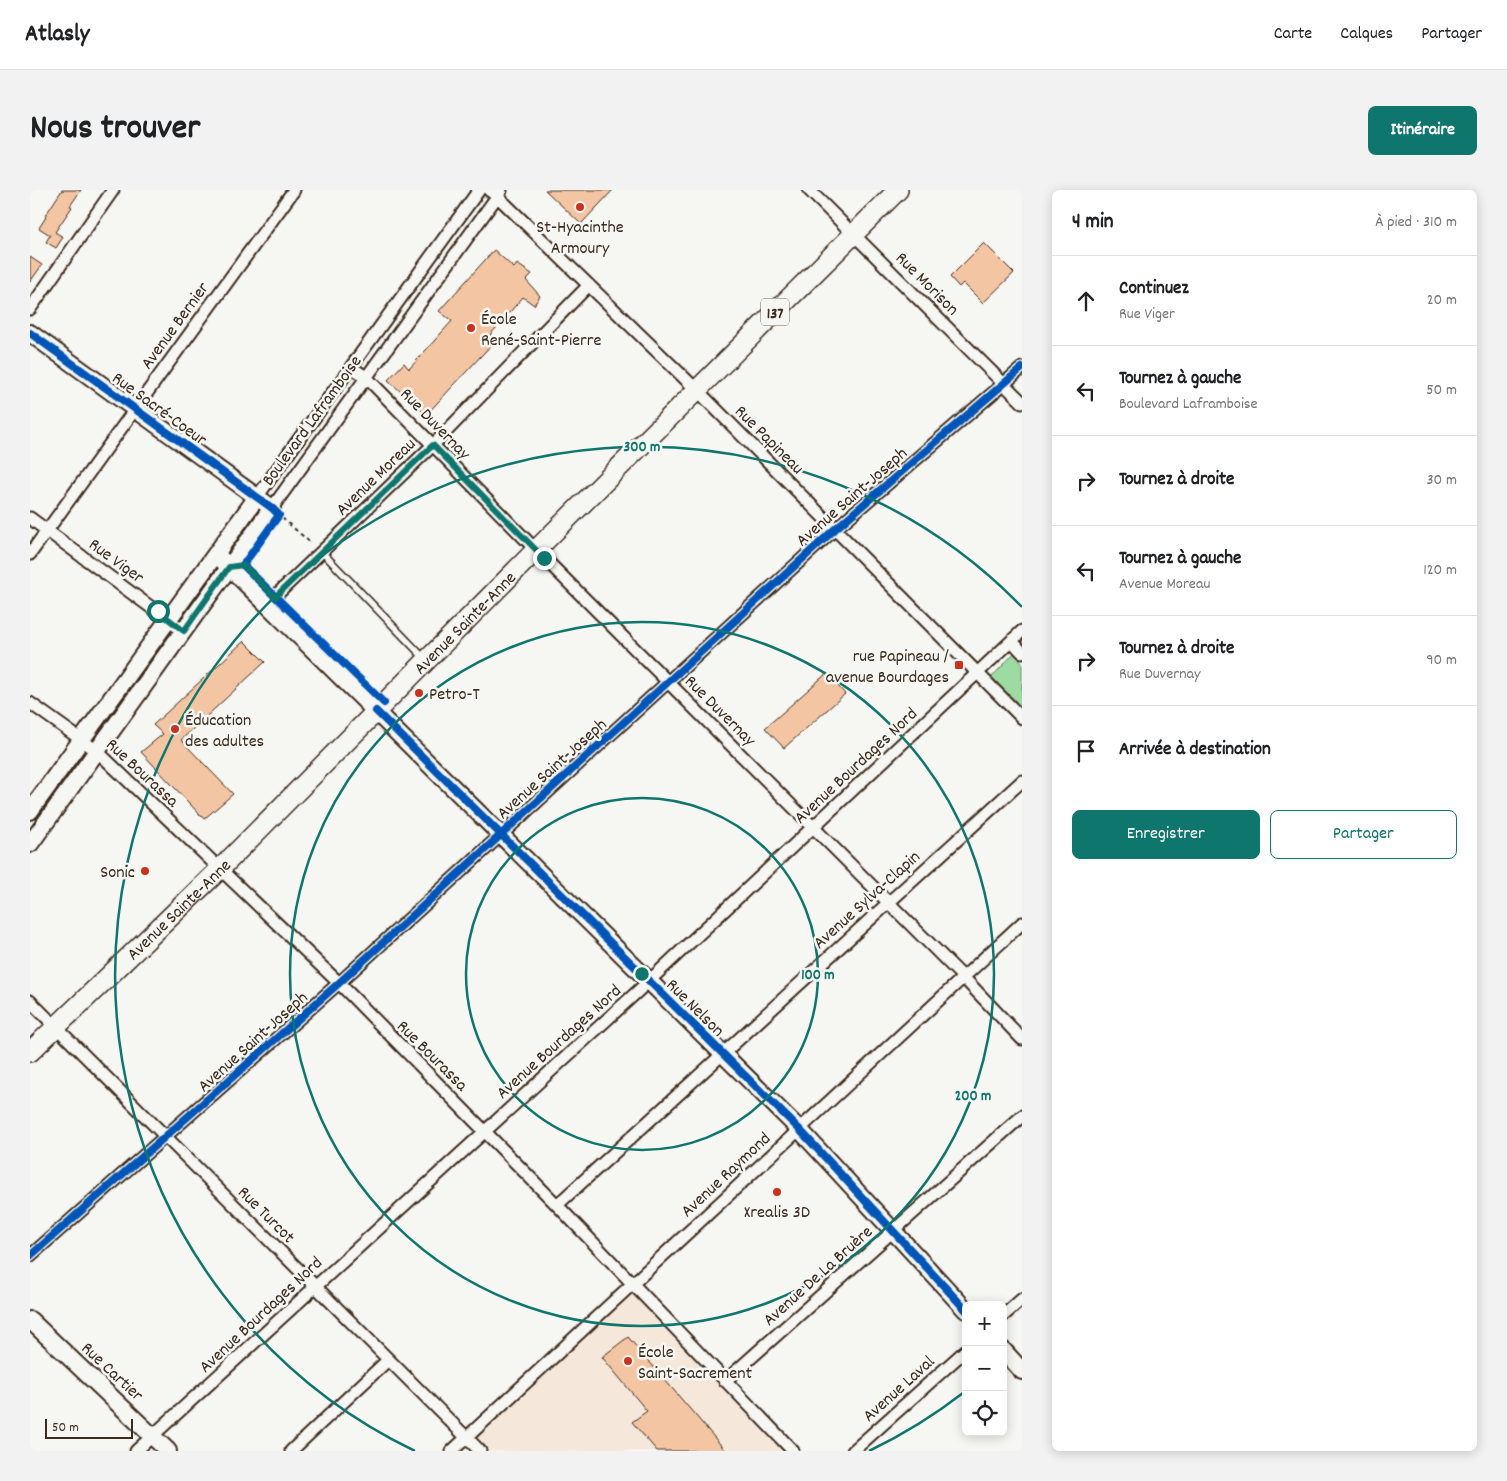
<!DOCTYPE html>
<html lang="fr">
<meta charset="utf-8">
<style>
body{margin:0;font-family:Dekko,sans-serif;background:#f2f2f2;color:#202124}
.controls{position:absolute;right:15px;bottom:15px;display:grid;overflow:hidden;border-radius:8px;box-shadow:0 2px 12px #0003}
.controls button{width:45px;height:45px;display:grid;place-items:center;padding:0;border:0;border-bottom:1px solid #e0e0e0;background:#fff;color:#202124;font:25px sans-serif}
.scale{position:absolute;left:15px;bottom:12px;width:88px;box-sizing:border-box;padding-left:5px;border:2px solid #3b2a1e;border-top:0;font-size:14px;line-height:18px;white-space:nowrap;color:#3b2a1e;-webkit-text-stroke:4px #f6f6f2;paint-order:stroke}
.stop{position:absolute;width:15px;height:15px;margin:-11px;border:4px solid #0f766e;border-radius:50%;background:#fff}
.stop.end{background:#0f766e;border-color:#fff;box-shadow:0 1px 5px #0008}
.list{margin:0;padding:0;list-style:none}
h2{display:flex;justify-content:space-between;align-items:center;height:65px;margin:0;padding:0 20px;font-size:21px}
h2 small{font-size:16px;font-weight:400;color:#757577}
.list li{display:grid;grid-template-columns:32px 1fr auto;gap:15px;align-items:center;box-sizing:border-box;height:90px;padding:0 20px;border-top:1px solid #e0e0e0}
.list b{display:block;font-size:19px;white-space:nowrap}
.list p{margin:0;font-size:16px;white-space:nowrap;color:#757577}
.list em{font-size:16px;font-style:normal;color:#757577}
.actions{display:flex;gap:10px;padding:15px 20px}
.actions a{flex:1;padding:11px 0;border:1px solid #0f766e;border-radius:8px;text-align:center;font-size:18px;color:#0f766e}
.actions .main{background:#0f766e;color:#fff}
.icon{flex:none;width:28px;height:28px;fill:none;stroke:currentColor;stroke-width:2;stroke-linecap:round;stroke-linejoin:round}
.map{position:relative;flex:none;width:992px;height:1261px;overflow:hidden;border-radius:8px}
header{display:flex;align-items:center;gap:30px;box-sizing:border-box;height:70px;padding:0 25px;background:#fff;border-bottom:1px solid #e0e0e0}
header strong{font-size:24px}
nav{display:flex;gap:28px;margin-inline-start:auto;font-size:18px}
.intro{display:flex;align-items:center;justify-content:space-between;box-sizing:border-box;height:120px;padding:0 30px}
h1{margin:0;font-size:35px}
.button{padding:12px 22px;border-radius:8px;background:#0f766e;color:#fff;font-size:18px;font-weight:700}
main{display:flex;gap:30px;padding:0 30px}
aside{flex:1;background:#fff;border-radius:8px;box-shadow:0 2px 12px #0003}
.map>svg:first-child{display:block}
</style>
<header>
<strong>Atlasly</strong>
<nav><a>Carte</a><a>Calques</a><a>Partager</a></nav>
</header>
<div class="intro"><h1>Nous trouver</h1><a class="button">Itinéraire</a></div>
<main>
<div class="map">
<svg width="992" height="1261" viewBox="0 0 992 1261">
<rect width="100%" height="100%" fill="#f6f6f2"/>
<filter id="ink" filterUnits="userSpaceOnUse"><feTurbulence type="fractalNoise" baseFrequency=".02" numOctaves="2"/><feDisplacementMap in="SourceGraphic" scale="10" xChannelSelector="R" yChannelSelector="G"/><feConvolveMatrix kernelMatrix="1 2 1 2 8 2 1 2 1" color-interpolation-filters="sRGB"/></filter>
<g filter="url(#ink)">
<path fill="#f5e7da" d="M602,1094L764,1261H450L437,1248Z"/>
<path fill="#9ddba3" stroke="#6c8260" d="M984,463L992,472V522L959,490Z"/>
<path fill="#f3c5a3" stroke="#3b2a1e" d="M32,0H51L40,16L42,17L25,42L33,47L26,58L16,52L20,45L9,38L16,27L15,26Z
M515,0H583L551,34Z
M954,53L984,83L953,113L933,93L929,97L920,87Z
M464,60L484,78L487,74L502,84L496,90L510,106L504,115L493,107L460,145L465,151L396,225L358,190L374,173L379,179L422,131L409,121Z
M0,67L12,75L0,92Z
M214,451L235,472L151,550L203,604L174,629L111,562L133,544L123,535Z
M797,483L815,504L754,558L735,538Z
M598,1147L696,1261H627L602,1232L617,1221L572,1167Z"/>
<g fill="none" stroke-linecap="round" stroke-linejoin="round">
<g stroke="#3b2a1e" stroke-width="9">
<path id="lane" d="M292,362L395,469"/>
</g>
<g stroke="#3b2a1e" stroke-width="15">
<path id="street" d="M459,0L467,6L675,208L992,528
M779,0L992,212
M0,119L83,0
M321,177L336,187L506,360L933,787L992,849
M227,307L449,0
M242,318L471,1
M0,328L153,441
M0,364L264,0
M237,414L403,255L559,95
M982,451L992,462
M0,513L67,561L309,793L527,1015L763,1261
M0,811L450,1261
M527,1015L992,591
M0,1066L309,793L805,339L992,178
M973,1126L992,1109
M695,1191L992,926
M106,1261L619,791L992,441
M261,1261L358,1170
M422,1261L992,733
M823,1261L936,1160"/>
</g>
<g stroke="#3b2a1e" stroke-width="20">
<path id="secondary" d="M0,143L242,318L0,654
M186,364L769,939L936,1120
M0,621L227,307
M0,1130L138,1261
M973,1160L992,1181"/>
</g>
<g stroke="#3b2a1e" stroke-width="22">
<g id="primary">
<path id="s1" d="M0,862L190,679L506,360L868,0"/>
</g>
</g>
<path stroke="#3b2a1e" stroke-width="2" stroke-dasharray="4 4" stroke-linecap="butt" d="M252,328L282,354"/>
<use href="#lane" stroke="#f6f6f2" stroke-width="5.5"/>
<use href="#street" stroke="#f6f6f2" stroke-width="11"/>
<use href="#secondary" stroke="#f6f6f2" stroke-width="16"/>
<use href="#primary" stroke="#f6f6f2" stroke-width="19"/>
<g stroke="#f6f6f2" stroke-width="11">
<path id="cycleway" d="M0,143L242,318L249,325L213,375L354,513
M346,521L769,939L936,1120
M0,1066L309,793L805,339L992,178"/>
</g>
<use href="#cycleway" stroke="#0057b8" stroke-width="8"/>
</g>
</g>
<g fill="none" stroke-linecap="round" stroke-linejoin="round" filter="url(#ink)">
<path stroke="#0f766e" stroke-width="6" d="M128,421L154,441L199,377L213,375L245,407L403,255L514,368"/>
</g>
<g fill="none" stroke="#0f766e" stroke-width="2.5">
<circle cx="612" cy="784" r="176"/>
<circle cx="612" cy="784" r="352"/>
<path d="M933 1203A528 528 0 0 1 839 1261M385 1261A528 528 0 1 1 992 417"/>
</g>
<g fill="#c8321e" stroke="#f6f6f2" stroke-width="2">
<circle cx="550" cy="17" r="5"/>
<circle cx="441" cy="138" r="5"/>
<rect x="924" y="470" width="10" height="10" rx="2.5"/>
<circle cx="389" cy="503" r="5"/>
<circle cx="145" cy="539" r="5"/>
<circle cx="115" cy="681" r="5"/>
<circle cx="747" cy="1002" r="5"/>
<circle cx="598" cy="1171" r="5"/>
</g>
<g text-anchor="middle" stroke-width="5" stroke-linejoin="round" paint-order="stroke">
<rect fill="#f6f6f2" stroke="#73675e" stroke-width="1" x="731" y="108.5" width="28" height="27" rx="4"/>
<g font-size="16" font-weight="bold" fill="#3b2a1e">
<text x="745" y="128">137</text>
</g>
<g font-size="18" fill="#3b2a1e" stroke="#f6f6f2" text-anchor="start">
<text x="550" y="42" text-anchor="middle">St-Hyacinthe<tspan x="550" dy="21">Armoury</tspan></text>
<text x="451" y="134">École<tspan x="451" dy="21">René-Saint-Pierre</tspan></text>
<text x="919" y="471" text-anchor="end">rue Papineau /<tspan x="919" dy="21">avenue Bourdages</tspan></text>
<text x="399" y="509">Petro-T</text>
<text x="155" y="535">Éducation<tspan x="155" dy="21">des adultes</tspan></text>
<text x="105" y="687" text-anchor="end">Sonic</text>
<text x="747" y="1027" text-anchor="middle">Xrealis 3D</text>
<text x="608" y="1167">École<tspan x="608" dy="21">Saint-Sacrement</tspan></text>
</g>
<g font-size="18" fill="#3b2a1e" stroke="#f6f6f2">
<text transform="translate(898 93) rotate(45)" y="6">Rue Morison</text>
<text transform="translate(144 135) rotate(-54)" y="6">Avenue Bernier</text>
<text transform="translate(130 218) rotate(36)" y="6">Rue Sacré-Coeur</text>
<text transform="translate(281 230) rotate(-54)" y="6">Boulevard Laframboise</text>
<text transform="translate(406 233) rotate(46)" y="6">Rue Duvernay</text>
<text transform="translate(740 249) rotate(45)" y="6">Rue Papineau</text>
<text transform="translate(345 286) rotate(-44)" y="6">Avenue Moreau</text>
<text transform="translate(821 306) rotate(-41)" y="6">Avenue Saint-Joseph</text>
<text transform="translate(87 370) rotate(36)" y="6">Rue Viger</text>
<text dy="6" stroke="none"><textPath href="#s1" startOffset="611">Avenue Sainte-Anne</textPath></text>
<text transform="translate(691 520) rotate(45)" y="6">Rue Duvernay</text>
<text transform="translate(825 575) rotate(-43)" y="6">Avenue Bourdages Nord</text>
<text transform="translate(521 578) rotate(-42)" y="6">Avenue Saint-Joseph</text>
<text transform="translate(113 582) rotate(43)" y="6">Rue Bourassa</text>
<text transform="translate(836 709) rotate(-42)" y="6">Avenue Sylva-Clapin</text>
<text dy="6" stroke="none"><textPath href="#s1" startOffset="206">Avenue Sainte-Anne</textPath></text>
<text transform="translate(666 817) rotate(45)" y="6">Rue Nelson</text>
<text transform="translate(222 851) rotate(-42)" y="6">Avenue Saint-Joseph</text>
<text transform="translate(528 851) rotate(-42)" y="6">Avenue Bourdages Nord</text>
<text transform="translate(403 865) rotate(45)" y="6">Rue Bourassa</text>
<text transform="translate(695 984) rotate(-43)" y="6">Avenue Raymond</text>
<text transform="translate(237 1024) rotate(45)" y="6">Rue Turcot</text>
<text transform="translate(787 1085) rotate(-42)" y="6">Avenue De La Bruère</text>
<text transform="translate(230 1124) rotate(-43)" y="6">Avenue Bourdages Nord</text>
<text transform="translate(83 1181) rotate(43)" y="6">Rue Cartier</text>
<text transform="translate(868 1198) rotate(-42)" y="6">Avenue Laval</text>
</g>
</g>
<circle cx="612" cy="784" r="8" fill="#0f766e" stroke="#f6f6f2" stroke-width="2.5"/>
<g font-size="15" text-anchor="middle" font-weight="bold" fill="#0f766e" stroke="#f6f6f2" stroke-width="5" stroke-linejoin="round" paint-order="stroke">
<text x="612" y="261">300 m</text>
<text x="788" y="789">100 m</text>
<text x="943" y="910">200 m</text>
</g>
</svg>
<div class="controls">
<button>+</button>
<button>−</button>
<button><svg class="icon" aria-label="locate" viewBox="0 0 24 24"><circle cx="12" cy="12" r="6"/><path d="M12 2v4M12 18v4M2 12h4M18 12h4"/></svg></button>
</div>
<div class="scale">50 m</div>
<div class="stop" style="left:128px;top:421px"></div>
<div class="stop end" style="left:514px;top:368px"></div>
</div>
<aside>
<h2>4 min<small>À pied · 310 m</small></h2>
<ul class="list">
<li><svg class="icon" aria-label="ahead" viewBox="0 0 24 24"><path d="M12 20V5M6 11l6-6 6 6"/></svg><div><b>Continuez</b><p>Rue Viger</p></div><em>20 m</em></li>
<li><svg class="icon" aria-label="left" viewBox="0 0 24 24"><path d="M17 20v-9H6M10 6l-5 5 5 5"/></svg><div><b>Tournez à gauche</b><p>Boulevard Laframboise</p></div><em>50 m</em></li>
<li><svg class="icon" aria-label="right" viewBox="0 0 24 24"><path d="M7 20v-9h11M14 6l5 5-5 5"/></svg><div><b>Tournez à droite</b></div><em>30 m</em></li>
<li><svg class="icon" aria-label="left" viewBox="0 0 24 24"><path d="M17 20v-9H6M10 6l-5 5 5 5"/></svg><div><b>Tournez à gauche</b><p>Avenue Moreau</p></div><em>120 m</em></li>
<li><svg class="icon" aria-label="right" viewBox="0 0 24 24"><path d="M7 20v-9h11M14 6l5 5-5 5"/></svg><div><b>Tournez à droite</b><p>Rue Duvernay</p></div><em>90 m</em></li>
<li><svg class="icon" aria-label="arrive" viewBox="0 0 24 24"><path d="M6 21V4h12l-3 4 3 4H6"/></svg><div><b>Arrivée à destination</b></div></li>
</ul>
<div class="actions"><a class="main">Enregistrer</a><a>Partager</a></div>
</aside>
</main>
